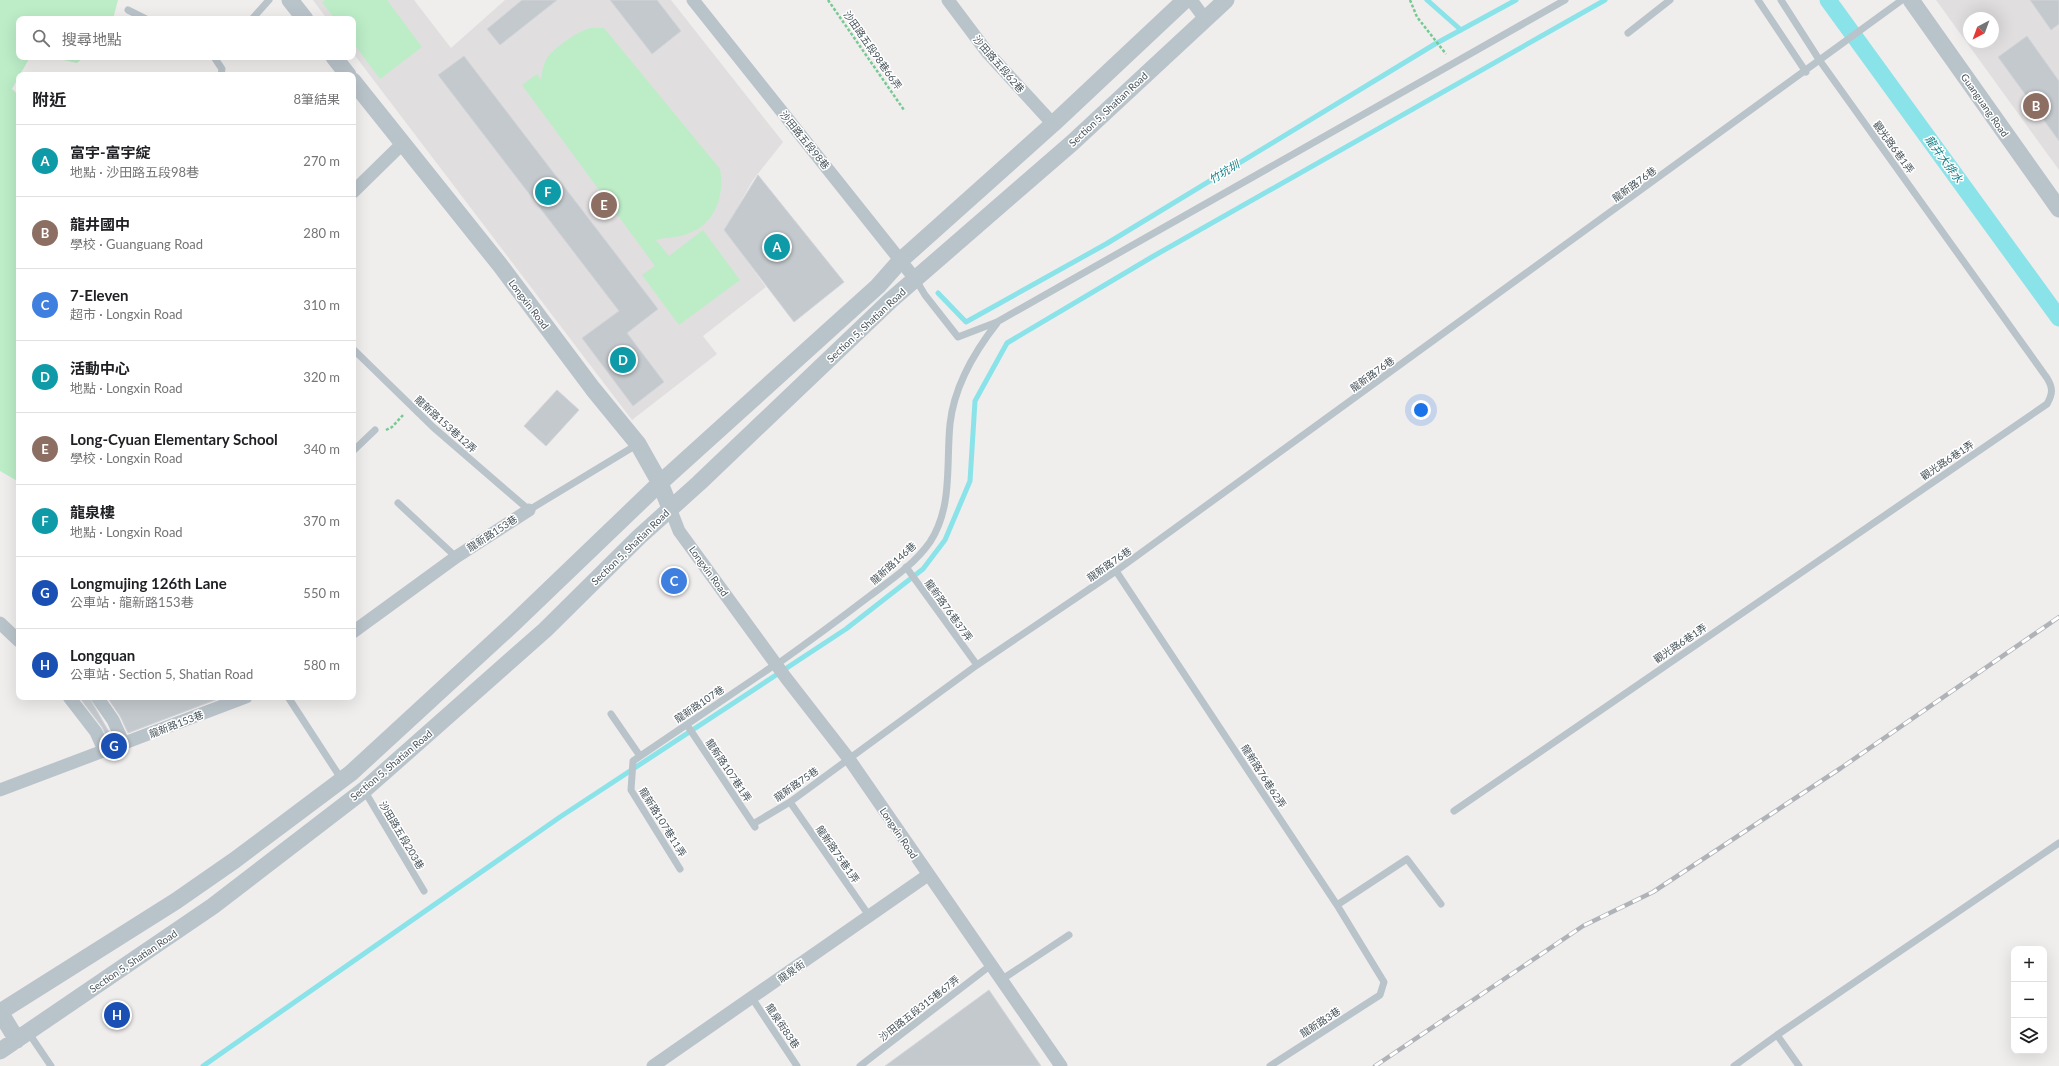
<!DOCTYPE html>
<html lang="zh-TW">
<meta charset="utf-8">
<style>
body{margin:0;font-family:Lato,"Noto Sans TC",sans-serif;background:#f2f2f2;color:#202124}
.controls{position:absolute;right:12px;bottom:12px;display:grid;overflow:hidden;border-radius:8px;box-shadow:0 4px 16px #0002}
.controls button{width:36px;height:36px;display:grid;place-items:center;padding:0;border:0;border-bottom:1px solid #e0e0e0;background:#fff;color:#202124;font:20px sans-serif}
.compass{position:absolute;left:1963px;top:12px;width:36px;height:36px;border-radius:50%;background:#fff;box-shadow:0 4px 16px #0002;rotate:221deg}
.you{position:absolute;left:1421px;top:410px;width:14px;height:14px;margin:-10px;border:3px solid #fff;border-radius:50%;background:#1a73e8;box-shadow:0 0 0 6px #1a73e833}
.badge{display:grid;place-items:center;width:26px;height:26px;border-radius:50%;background:#7c3aed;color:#fff;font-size:13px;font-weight:700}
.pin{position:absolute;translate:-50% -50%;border:2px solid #fff;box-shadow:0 1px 4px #0006}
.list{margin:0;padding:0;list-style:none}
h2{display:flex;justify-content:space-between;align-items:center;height:52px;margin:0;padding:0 16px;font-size:17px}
h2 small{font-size:13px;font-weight:400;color:#757577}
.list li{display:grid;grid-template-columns:26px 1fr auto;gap:12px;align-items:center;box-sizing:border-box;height:72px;padding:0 16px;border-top:1px solid #e0e0e0}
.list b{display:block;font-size:15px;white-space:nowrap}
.list p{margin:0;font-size:13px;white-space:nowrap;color:#757577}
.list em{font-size:13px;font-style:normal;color:#757577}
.icon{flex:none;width:22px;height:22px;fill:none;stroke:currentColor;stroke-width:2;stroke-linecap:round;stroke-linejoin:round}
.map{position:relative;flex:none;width:2059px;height:1066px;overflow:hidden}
.search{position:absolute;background:#fff;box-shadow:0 4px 16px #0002;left:16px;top:16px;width:340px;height:44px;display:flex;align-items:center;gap:10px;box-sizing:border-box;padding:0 14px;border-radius:8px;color:#757577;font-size:15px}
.panel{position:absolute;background:#fff;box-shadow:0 4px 16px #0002;left:16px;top:72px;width:340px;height:628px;border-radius:8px}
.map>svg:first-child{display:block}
</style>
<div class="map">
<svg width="2059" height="1066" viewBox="0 0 2059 1066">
<rect width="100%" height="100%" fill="#f0eded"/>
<path fill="#e1dedf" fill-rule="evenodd" d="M313,0H414L451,48L505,0H671L783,142L753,180L725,230L766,287L703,336L717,354L632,420L353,53V19H327Z
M1936,0H2059V170ZM1969,18H1993V42H1969Z"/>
<path fill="#bcedc7" d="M0,0H118L113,19H19V57H30L12,89L19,95V482L0,471Z
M325,0H387L422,47L380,79L353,43V19H335L322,2Z
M591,28H604L720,169C725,196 715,225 687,234C677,238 666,237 656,240L669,256L703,230L740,280L679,325L642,275L655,266L522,85L537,74L541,80C542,72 543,65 547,58C554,48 579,30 591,28Z
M50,57H84L77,63Z"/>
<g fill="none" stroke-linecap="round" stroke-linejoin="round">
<path stroke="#8ae3e9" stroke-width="5" d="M1427,0L1461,30
M938,293L966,322L1106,244L1435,44L1516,0
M203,1066L560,817L846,629L923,569L945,540L970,481L975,401L1007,343L1152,257L1605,0"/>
<path stroke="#8ae3e9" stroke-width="17" d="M1828,0L2059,318"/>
</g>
<path fill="#c4c9cd" stroke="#d1d4d9" d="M522,0H557L500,45L487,29Z
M610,0H657L681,31L652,54Z
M2030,0H2059V24L2051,30Z
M2027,36L2059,81V141L1998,57Z
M464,56L658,309L627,333L664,382L633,406L582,338L619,311L438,75Z
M758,175L844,282L794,322L724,230Z
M557,390L579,410L546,446L524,426Z
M79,697H89L113,739L108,740L102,727Z
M107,697H223L128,733L120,716Z
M989,990L1041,1066H885Z"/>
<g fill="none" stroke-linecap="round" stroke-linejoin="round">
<path stroke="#75ca93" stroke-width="2.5" stroke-dasharray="3 2" stroke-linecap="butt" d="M828,0L904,110
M1410,0L1417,17L1446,54
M386,430L392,427L404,414"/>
<path stroke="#b9c4ca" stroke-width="7" d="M1758,0L1806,72
M128,10L146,19
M252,19L269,0
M1628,33L1670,0
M214,57L222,69L221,75
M916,280L925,295L958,337L997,322L1565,0
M353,349L433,427L529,510L638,444
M353,451L375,430
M398,503L456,557
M906,567L977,665
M1116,571L1337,905L1384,982L1380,995L1270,1066
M776,665C807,643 837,621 867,598C888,582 914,565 930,542C953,507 946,463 950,424C954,387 975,351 997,323
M288,697L342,780
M611,714L640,756
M687,725L755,827
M364,790L424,891
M790,802L870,917
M1454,811L2047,404C2053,393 2053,388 2047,378L1820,61L1781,0
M753,824L790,802L977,665L1116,571L1902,0
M680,869L631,790L633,761L776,664
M1337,905L1407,859L1441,904
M1001,980L1069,935
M752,998L797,1066
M28,1032L51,1066
M1777,1035L1799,1066
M860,1066L991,965
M1734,1066L1777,1035L2059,843"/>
<path stroke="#b9c4ca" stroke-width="13" d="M693,0L916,280
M948,0L987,52L1053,124
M1191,0L1205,19
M353,192L402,144
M670,508L679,531L786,678L849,759L1061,1066
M0,623L19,641
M353,632L456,557L529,510
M69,697L96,732L104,750
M97,697L113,720L124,744
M0,790L246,697
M653,1066L928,875"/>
<path stroke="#b9c4ca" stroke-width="17" d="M290,0L305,19
M1911,0L2059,209
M334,57L348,75
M353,81L500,265L593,389L638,444L660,483L670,508
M17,1040L0,1012L176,901L235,860L351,773L513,624L660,483L878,286L901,260L1053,124L1185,0
M0,1051L213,906L364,790L545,630L639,537L699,483L891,300L1072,143L1226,0"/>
<g stroke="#afb3b7" stroke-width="4.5">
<path id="rail" d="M1375,1066L1583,926L1653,892L1841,768L2059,617"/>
</g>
<use href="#rail" stroke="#fff" stroke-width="3" stroke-dasharray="9" stroke-linecap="butt"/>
</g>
<g text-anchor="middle" stroke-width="3" stroke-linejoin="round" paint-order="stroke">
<g font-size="10" fill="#46535a" stroke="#fff">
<text transform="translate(873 50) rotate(55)" y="4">沙田路五段98巷66弄</text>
<text transform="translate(999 64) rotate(49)" y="4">沙田路五段62巷</text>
<text transform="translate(1985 105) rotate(55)" y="4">Guanguang Road</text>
<text transform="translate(1108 109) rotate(-43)" y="4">Section 5, Shatian Road</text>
<text transform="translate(805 140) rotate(51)" y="4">沙田路五段98巷</text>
<text transform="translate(1894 147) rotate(54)" y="4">觀光路6巷1弄</text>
<text transform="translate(1634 184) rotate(-36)" y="4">龍新路76巷</text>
<text transform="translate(529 304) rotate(53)" y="4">Longxin Road</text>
<text transform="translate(866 325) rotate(-43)" y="4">Section 5, Shatian Road</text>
<text transform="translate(1372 374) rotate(-36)" y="4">龍新路76巷</text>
<text transform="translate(446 424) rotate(42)" y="4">龍新路153巷12弄</text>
<text transform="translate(1947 460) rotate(-34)" y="4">觀光路6巷1弄</text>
<text transform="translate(492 533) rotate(-33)" y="4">龍新路153巷</text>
<text transform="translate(630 547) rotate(-44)" y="4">Section 5, Shatian Road</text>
<text transform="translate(893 563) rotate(-42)" y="4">龍新路146巷</text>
<text transform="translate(1109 564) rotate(-35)" y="4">龍新路76巷</text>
<text transform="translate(709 571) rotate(54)" y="4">Longxin Road</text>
<text transform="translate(949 610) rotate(54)" y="4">龍新路76巷37弄</text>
<text transform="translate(1680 643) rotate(-34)" y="4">觀光路6巷1弄</text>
<text transform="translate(699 704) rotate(-34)" y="4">龍新路107巷</text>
<text transform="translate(176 724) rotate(-21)" y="4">龍新路153巷</text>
<text transform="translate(391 765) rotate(-40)" y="4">Section 5, Shatian Road</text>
<text transform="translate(729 770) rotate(56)" y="4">龍新路107巷1弄</text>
<text transform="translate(1264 776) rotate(57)" y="4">龍新路76巷62弄</text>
<text transform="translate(796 784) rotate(-35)" y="4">龍新路75巷</text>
<text transform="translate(663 822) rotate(58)" y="4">龍新路107巷11弄</text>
<text transform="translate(899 833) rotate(56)" y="4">Longxin Road</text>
<text transform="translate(402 835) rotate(59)" y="4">沙田路五段203巷</text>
<text transform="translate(838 854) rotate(55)" y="4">龍新路75巷1弄</text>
<text transform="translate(133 961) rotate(-34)" y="4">Section 5, Shatian Road</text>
<text transform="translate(791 971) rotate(-35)" y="4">龍泉街</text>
<text transform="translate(919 1008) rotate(-38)" y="4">沙田路五段315巷67弄</text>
<text transform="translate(1320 1022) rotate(-33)" y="4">龍新路3巷</text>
<text transform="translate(783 1026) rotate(56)" y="4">龍泉街83巷</text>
</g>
<g font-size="11" font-style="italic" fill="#107e86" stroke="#fff">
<text transform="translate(1944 159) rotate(54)" y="4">龍井大排水</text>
<text transform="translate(1224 172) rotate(-31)" y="4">竹坑圳</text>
</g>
</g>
</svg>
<div class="controls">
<button>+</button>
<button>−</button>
<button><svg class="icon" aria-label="layers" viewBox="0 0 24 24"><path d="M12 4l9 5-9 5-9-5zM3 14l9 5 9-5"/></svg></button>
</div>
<svg class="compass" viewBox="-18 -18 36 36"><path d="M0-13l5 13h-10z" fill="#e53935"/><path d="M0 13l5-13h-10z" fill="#757577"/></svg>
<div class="you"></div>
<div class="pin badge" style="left:777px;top:247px;background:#0f9aa8">A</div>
<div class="pin badge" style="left:2036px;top:106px;background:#8d6e63">B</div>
<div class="pin badge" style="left:674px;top:581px;background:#3f7fe0">C</div>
<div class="pin badge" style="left:623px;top:360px;background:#0f9aa8">D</div>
<div class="pin badge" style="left:604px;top:205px;background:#8d6e63">E</div>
<div class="pin badge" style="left:548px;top:192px;background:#0f9aa8">F</div>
<div class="pin badge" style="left:114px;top:746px;background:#1a4fb4">G</div>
<div class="pin badge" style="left:117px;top:1015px;background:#1a4fb4">H</div>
<div class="search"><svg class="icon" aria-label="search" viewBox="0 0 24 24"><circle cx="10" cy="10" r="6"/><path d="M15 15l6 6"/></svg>搜尋地點</div>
<section class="panel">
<h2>附近<small>8筆結果</small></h2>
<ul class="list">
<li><span class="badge" style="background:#0f9aa8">A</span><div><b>富宇-富宇綻</b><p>地點 · 沙田路五段98巷</p></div><em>270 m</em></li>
<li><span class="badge" style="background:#8d6e63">B</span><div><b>龍井國中</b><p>學校 · Guanguang Road</p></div><em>280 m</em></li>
<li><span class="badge" style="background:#3f7fe0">C</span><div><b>7-Eleven</b><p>超市 · Longxin Road</p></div><em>310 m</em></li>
<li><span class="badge" style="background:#0f9aa8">D</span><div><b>活動中心</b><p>地點 · Longxin Road</p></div><em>320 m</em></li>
<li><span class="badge" style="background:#8d6e63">E</span><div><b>Long-Cyuan Elementary School</b><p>學校 · Longxin Road</p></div><em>340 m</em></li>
<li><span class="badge" style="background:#0f9aa8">F</span><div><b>龍泉樓</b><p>地點 · Longxin Road</p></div><em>370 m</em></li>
<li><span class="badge" style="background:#1a4fb4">G</span><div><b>Longmujing 126th Lane</b><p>公車站 · 龍新路153巷</p></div><em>550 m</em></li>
<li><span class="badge" style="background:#1a4fb4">H</span><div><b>Longquan</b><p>公車站 · Section 5, Shatian Road</p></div><em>580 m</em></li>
</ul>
</section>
</div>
